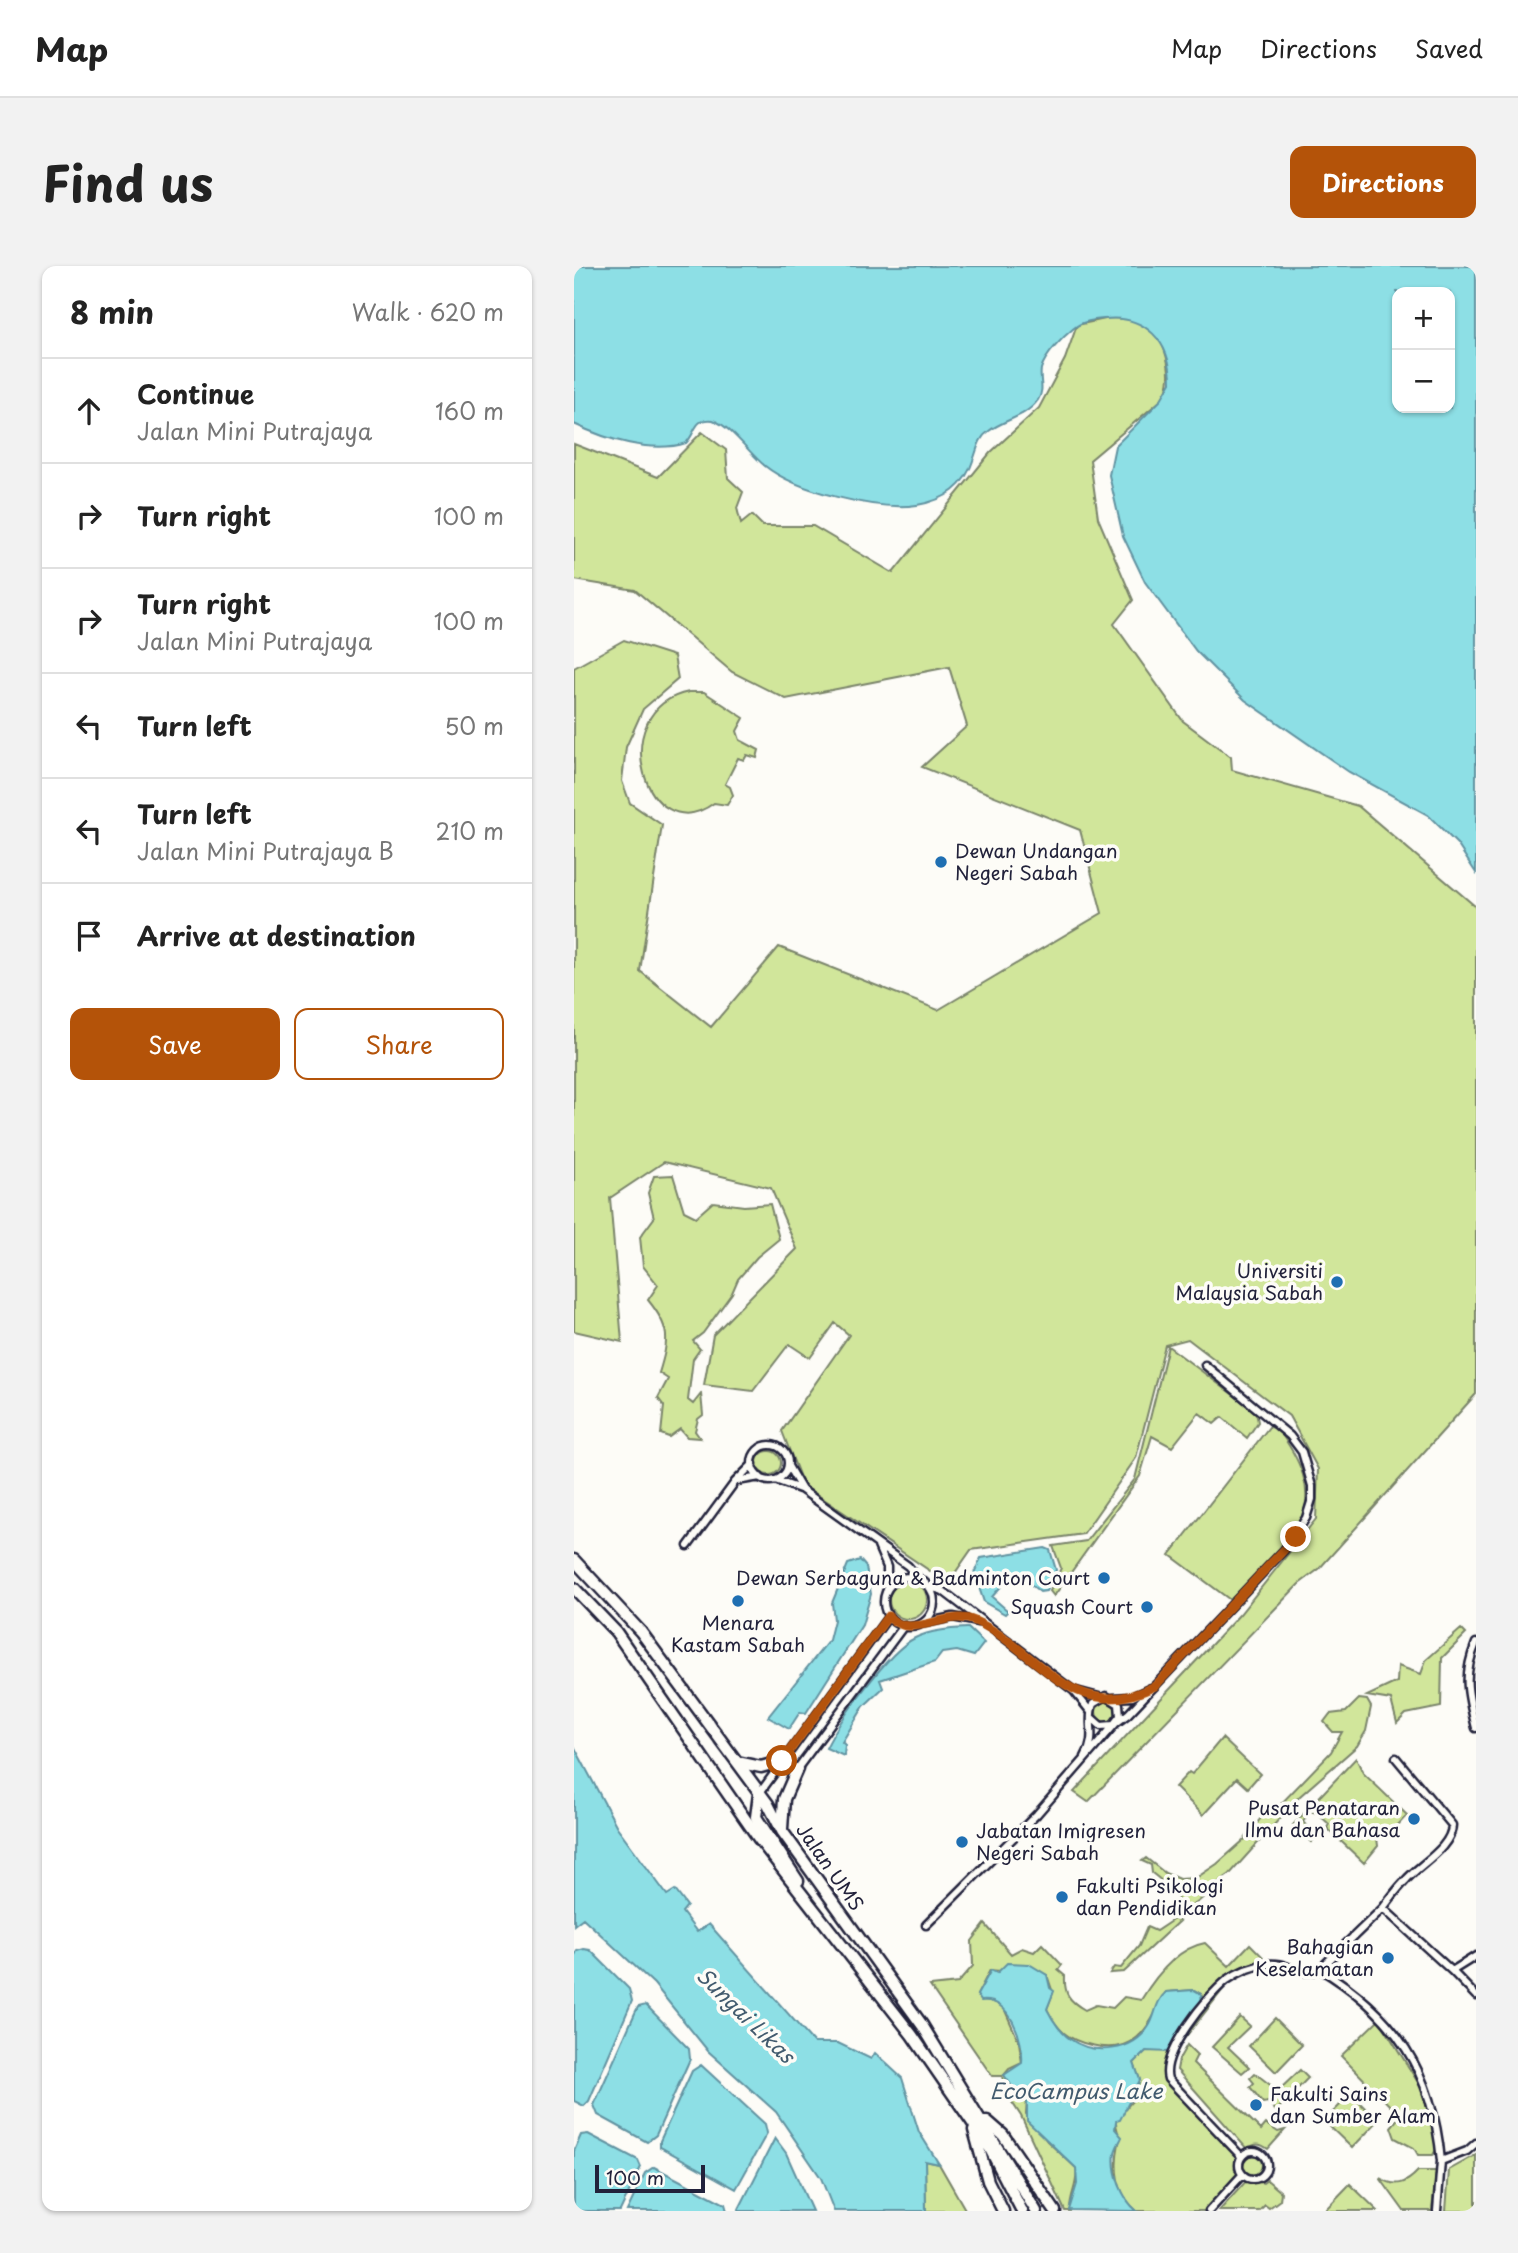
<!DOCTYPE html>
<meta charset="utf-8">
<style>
body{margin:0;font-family:"Playpen Sans",sans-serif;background:#f2f2f2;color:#222}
.controls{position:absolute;right:21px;top:21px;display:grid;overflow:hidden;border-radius:14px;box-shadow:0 2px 5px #0004}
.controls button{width:63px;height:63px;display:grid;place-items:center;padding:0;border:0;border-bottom:2px solid #e0e0e0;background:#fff;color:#222;font:35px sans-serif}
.scale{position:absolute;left:21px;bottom:18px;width:110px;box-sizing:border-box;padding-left:7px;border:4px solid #22223b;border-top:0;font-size:19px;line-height:24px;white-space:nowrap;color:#22223b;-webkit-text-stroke:5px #fdfcf7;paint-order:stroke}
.stop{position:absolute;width:21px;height:21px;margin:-16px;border:5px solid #b45309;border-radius:50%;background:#fff}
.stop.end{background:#b45309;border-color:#fff;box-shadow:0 2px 7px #0008}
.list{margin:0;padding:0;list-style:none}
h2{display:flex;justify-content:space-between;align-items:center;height:91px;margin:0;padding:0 28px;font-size:30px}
h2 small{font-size:23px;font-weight:400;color:#767676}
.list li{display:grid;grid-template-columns:46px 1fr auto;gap:21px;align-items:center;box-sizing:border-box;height:105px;padding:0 28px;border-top:2px solid #e0e0e0}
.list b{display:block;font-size:26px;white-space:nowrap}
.list p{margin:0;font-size:23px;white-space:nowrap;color:#767676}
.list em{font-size:23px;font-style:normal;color:#767676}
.actions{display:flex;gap:14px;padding:21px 28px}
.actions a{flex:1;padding:16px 0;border:2px solid #b45309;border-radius:14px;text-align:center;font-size:24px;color:#b45309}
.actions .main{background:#b45309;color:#fff}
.icon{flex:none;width:38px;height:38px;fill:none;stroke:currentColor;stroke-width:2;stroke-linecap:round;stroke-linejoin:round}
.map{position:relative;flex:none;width:902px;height:1945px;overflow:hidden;border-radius:14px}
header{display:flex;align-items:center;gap:42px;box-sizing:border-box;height:98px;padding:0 35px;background:#fff;border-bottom:2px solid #e0e0e0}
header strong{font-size:33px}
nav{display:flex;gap:38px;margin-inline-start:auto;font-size:24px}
.intro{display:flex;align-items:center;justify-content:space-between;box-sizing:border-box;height:168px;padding:0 42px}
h1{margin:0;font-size:49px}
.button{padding:18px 32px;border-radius:14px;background:#b45309;color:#fff;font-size:24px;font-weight:700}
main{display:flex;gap:42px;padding:0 42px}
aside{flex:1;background:#fff;border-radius:14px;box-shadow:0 2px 5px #0004}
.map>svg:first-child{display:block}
</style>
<header>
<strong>Map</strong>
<nav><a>Map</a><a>Directions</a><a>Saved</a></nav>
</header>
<div class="intro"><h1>Find us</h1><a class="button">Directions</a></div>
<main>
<aside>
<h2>8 min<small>Walk · 620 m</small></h2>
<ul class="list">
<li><svg class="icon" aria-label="ahead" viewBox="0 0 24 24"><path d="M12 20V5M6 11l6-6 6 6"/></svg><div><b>Continue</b><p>Jalan Mini Putrajaya</p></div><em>160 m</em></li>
<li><svg class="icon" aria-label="right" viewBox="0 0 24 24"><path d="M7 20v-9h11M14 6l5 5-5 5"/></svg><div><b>Turn right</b></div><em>100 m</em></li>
<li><svg class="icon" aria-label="right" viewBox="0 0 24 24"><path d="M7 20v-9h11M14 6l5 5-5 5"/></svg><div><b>Turn right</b><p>Jalan Mini Putrajaya</p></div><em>100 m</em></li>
<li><svg class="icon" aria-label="left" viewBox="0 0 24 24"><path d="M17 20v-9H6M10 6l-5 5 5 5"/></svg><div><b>Turn left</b></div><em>50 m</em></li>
<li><svg class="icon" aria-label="left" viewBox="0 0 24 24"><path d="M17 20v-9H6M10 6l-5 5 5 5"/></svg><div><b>Turn left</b><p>Jalan Mini Putrajaya B</p></div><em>210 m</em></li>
<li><svg class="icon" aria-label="arrive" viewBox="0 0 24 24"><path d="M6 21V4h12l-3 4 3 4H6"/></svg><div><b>Arrive at destination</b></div></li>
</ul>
<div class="actions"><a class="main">Save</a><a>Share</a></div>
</aside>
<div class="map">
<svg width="902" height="1945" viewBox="0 0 902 1945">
<rect width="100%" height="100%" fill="#fdfcf7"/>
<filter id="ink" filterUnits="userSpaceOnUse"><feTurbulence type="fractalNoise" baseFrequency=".0143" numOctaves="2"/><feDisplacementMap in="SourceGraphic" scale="14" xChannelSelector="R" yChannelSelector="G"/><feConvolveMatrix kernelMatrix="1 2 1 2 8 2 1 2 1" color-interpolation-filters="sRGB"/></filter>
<g filter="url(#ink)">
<path fill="#d1e69b" stroke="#7a846b" stroke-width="2" d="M536,52C548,52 564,53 574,60C594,77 603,116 586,135L516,194L524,252L559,334L540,358L609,455L657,491L658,504L784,540L902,641V1128L745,1303L725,1318L514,1536L500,1526L666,1348L742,1253L744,1203L715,1150L614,1073L591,1079L562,1192L509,1268L397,1284L374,1317L229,1219L208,1165L275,1069L261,1057L236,1092L215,1078L179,1125L130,1119L139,1069L223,983L197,922L90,896L36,932L48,1076L0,1065V402L50,374L100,390L104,413L69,443L52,481L48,515L56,537L88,559L66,705L137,761L205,681L364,744L528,647L506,564L348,501L393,460L375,401L212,433L158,406L61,324L0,314V178L84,211L128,166L152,184L154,212L169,226L163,242L167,258L178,249L189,260H239L319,307L416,187L465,142L491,93L503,59Z
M115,426H130L170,452L163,465L166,474L185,484L183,492L173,489L170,494L164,492L151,518L156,521L159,529L153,539L140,537C72,587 29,443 115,426Z
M99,909L110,945L122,951L139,936L170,940L196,938L205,973L183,991L164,1013L158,1027L129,1067L119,1075L126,1083L119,1093L114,1134L119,1138L127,1128L129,1149L124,1153L121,1165L126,1172L113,1171L106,1163L95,1171L87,1168L90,1140L84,1132L94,1113L85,1107C95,1074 97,1062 74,1034L84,1019L69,1000L66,971L80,952L74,927L80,910Z
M594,1080L682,1146L684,1156L673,1172L648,1151L640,1158L625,1147L598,1181L578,1170L566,1210L480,1330L476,1325L487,1302L479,1280L512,1275L561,1213Z
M695,1161L703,1162C765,1245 718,1271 661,1333H655L596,1289Z
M183 1197a12 12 0 1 1 24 0a12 12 0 1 1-24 0Z
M315 1334a19 19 0 1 1 38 0a19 19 0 1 1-38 0Z
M887,1363L892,1368L868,1392L867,1441L832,1448L823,1457L817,1434L793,1430L823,1416L824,1400L847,1408L852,1394Z
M785,1433L793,1434L797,1441L792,1465L783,1480L726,1530L656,1608C641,1617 631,1634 616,1641L606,1637L598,1623L578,1607L577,1599L568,1595L572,1592L591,1607L605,1613L622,1612L643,1598L670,1574L690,1548L703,1542L757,1486L768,1466H759L750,1456L756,1448L772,1446Z
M522 1446a10 10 0 1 1 20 0a10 10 0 1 1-20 0Z
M648,1472L686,1508L674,1522L663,1512L629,1549L601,1521L615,1506L618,1508Z
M782,1492L789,1507L833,1549L815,1569L806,1568L803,1572L804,1580L790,1597L753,1562L755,1558L743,1547L736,1545L729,1556L742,1571L737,1576L719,1559Z
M600,1653L605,1655L550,1706L536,1707L540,1701L547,1702L565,1680L573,1661L582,1665Z
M411,1658L437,1688L448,1682L460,1686L468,1678L488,1699L484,1704L491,1710C490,1728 495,1735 511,1744L522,1739L539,1742L550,1731L567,1734C581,1711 603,1682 631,1677L655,1700L676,1678L689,1691L687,1699L671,1705L655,1716L595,1792L593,1810L667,1888L664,1900L667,1908L631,1945H563C541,1928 540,1900 545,1877C547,1870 541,1862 542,1854L558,1835L566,1814L560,1797L572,1785H577L630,1735L627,1728L620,1724L592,1726C574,1762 562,1790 517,1779C494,1774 483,1764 473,1743L479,1727L473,1709L416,1704L403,1729L429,1740L445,1776L448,1797L435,1803L430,1809L442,1826L453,1833L452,1848L473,1875L502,1902C505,1918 495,1929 496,1945H491L447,1850L432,1827L428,1810H418L356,1720L384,1717L399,1700L398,1675Z
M666,1751L676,1760L654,1781L675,1801L668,1807L638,1781Z
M701,1752L728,1779L702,1806L675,1780Z
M805,1753L848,1823L863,1882L859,1889H844L840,1882L821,1872L817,1861L826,1850L767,1790Z
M613,1779L623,1789L619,1797L687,1864L692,1858L704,1866L711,1864L694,1883C686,1877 681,1877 673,1883L603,1804L605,1793Z
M726,1804L734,1812L702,1845L694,1836L689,1837L676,1821L680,1817L676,1812L681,1807L704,1825Z
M777,1828L804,1855L778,1882L750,1855Z
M668 1899a10 10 0 1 1 20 0a10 10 0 1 1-20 0Z
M902,1889V1945H872L875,1904Z
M351,1895L365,1898L392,1945H352Z
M844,1905H862L858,1945H830L806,1912C822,1922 832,1918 844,1905Z
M674,1913L689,1917L693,1914L707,1926L706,1934L695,1942L691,1939L685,1945H645Z
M776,1918L804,1945H750Z"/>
<path fill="#8ddfe5" stroke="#6293a1" stroke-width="2" fill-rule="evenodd" d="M0,0H902V607L883,578L854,549L775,506L671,434L622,385L571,316L549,270L535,209L541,180L586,135L597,116C597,76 571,48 530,53C520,54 509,55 500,62C489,71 471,89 467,103C465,114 471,123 464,134C452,151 431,153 415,165C405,172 404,181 400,192C391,221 372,234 343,239C303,245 222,225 191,200C174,186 159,162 139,154C119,152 123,166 112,177C78,188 31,173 0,158ZM823,26H876V142H823Z
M471,1282L476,1284L482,1304L472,1325L466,1326L440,1305L418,1331L434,1345L431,1348L410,1336L400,1307L407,1292Z
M286,1294L292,1301L297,1328L288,1359L232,1447L226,1446L215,1463L194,1451L255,1374L260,1354L258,1337L274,1298Z
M394,1362L410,1377L400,1390L383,1385L368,1387L361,1396L306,1414L309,1422L290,1440L268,1476L271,1479L270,1490L252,1482C265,1455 314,1385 341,1372C357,1364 377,1363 394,1362Z
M0,1480L43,1561L93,1629L101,1624L113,1640L108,1646L123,1666L135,1658L240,1777H264L297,1793L301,1787L328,1812L345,1866L365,1898L351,1895L352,1945H260L247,1912L202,1846L134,1785L80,1718L9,1652L0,1659Z
M10,1683L16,1684L55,1723L58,1735L15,1835L10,1840L0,1835V1691L3,1685Z
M433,1697L455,1698L473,1709L476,1722L480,1725L473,1743C479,1755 485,1765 496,1773C520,1790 559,1786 575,1760C582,1749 581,1736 592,1726L620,1724L627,1728L629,1744L595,1786L572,1785L560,1797L566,1814L546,1854L542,1855L541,1863L548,1871C546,1876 542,1881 541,1887C538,1906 548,1933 563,1945L495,1944L503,1918L502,1902L453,1855V1833L442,1826L430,1809L448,1797C450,1773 435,1731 407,1735L403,1729L417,1704L423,1707Z
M72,1739L115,1783L116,1793L82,1869L73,1876L24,1849L20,1839L61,1747L64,1741Z
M127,1799L191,1858L193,1867L162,1923L86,1881V1875L118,1805Z
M14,1868L64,1894L67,1901L46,1945H0V1885L7,1869Z
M201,1872L212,1887L238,1945H164Z
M80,1901L151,1938L153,1945H53L71,1907Z"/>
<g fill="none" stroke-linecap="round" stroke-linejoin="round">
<g stroke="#22223b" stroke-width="11">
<path id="minor" d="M178 1197a18 18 0 1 1 36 0a18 18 0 1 1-36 0Z
M214,1200L228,1224L334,1300L344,1312
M201,1214L226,1223
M163,1215L186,1211
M114,1280L161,1216L179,1198
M304,1280L313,1301V1323
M310 1336a25 25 0 1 1 50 0a25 25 0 1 1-50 0Z
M356,1321L369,1325L500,1425L516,1445
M350,1357L379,1351L404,1356
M902,1377C888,1411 894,1428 902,1462
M502,1425L525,1431
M539,1432L558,1431L577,1422
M511,1491C524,1469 512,1458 519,1438L532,1430L545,1438L546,1450L539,1459L527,1460L518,1452
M223,1503L329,1361
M185,1528L314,1351
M809,1642C816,1633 823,1623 831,1615C844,1599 878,1582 878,1559L822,1492
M352,1659L463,1548L542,1457L554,1448L710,1284L732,1252L738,1233V1220L728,1186L716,1170L631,1099
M902,1690L878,1705L902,1730
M746,1703L809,1642L878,1705
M665 1899a14 14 0 1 1 28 0a14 14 0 1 1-28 0Z
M667,1890L594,1813C586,1788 633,1730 653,1714C664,1706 680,1700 694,1698C712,1695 727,1713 746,1703C822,1749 859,1806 867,1895
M635,1945L668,1909
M863,1945L867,1895L893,1885L902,1877"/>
</g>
<g stroke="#22223b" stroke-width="15">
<path id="trunk" d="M0,1294L67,1366L194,1538L208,1565L348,1759L462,1945
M0,1322L42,1366L185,1573L338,1769L414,1879L448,1945
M163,1496L187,1501L208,1495
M185,1528L182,1551L224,1615
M208,1563L210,1533L223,1503
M413,1855L429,1869L481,1945
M400,1864L414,1915L429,1945"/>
</g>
<use href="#minor" stroke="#fdfcf7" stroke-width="6"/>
<use href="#trunk" stroke="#fdfcf7" stroke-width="10"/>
</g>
</g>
<g fill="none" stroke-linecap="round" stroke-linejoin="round" filter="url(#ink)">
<path stroke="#b45309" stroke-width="9" d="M208,1495L314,1350C337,1376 372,1342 401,1355C466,1384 499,1462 581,1420L722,1271"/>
</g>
<g fill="#1f6fb2" stroke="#fdfcf7" stroke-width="2.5">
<circle cx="367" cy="596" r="7"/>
<circle cx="763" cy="1016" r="7"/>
<circle cx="530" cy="1312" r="7"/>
<circle cx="164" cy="1335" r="7"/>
<circle cx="573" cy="1341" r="7"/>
<circle cx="840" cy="1553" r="7"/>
<circle cx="388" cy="1576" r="7"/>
<circle cx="488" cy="1631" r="7"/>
<circle cx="814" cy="1692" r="7"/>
<circle cx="682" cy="1839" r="7"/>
</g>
<g text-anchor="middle" stroke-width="7" stroke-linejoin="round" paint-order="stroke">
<g font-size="19" fill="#22223b" stroke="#fdfcf7" text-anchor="end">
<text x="381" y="592" text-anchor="start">Dewan Undangan<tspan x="381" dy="22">Negeri Sabah</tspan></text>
<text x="749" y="1012">Universiti<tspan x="749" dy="22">Malaysia Sabah</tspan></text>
<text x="516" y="1319">Dewan Serbaguna &amp; Badminton Court</text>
<text x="559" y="1348">Squash Court</text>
<text x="164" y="1364" text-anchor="middle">Menara<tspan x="164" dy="22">Kastam Sabah</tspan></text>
<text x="826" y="1549">Pusat Penataran<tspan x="826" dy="22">Ilmu dan Bahasa</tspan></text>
<text x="402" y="1572" text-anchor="start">Jabatan Imigresen<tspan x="402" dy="22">Negeri Sabah</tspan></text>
<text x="502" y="1627" text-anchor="start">Fakulti Psikologi<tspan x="502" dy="22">dan Pendidikan</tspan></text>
<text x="800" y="1688">Bahagian<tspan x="800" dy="22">Keselamatan</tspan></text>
<text x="696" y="1835" text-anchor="start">Fakulti Sains<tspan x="696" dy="22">dan Sumber Alam</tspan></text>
</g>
<g font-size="19" fill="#22223b" stroke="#fdfcf7">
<text transform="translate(256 1601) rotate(55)" y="7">Jalan UMS</text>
</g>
<g font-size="21" font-style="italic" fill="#425b6e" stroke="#fdfcf7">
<text transform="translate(171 1750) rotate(44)" y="7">Sungai Likas</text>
<text x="502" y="1833">EcoCampus Lake</text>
</g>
</g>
</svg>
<div class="controls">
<button>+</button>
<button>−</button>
</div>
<div class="scale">100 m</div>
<div class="stop" style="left:208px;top:1495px"></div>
<div class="stop end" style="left:722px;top:1271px"></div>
</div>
</main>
